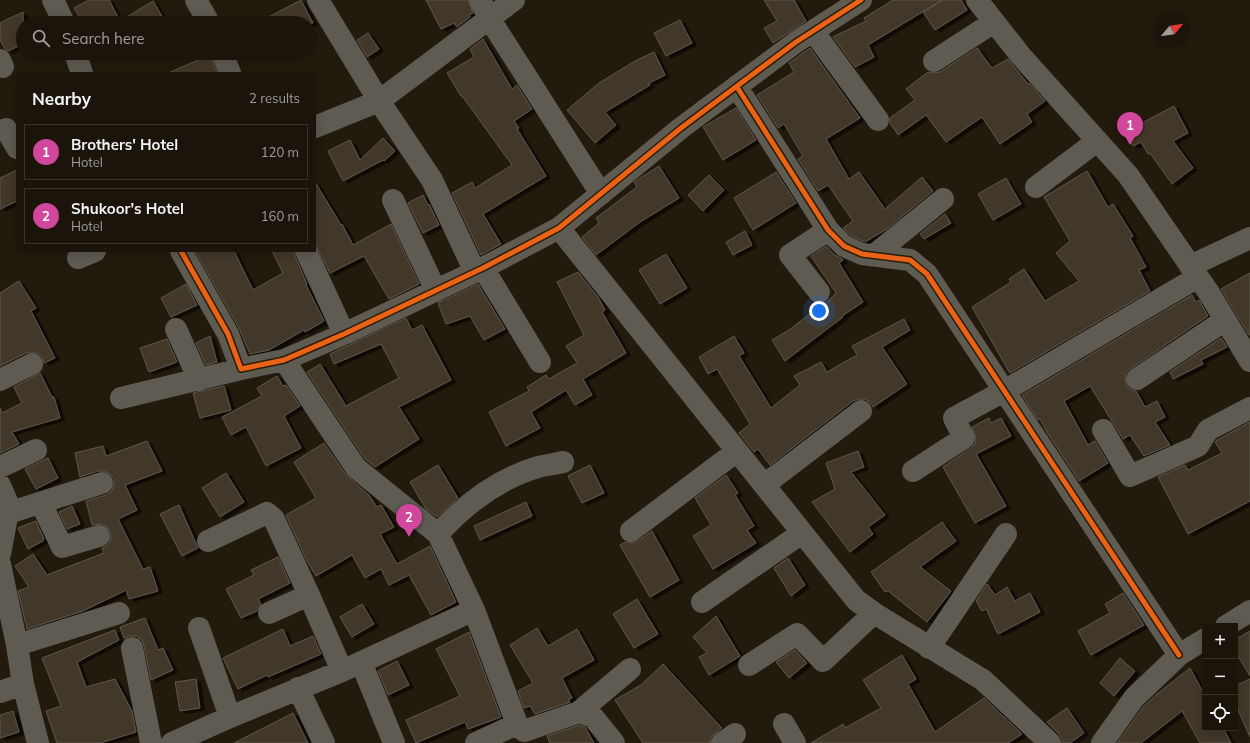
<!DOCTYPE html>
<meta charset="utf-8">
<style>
body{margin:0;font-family:Mulish,sans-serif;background:#231d13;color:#f1f3f6}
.controls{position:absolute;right:12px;bottom:12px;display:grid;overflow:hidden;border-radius:0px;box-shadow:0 2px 10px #0003}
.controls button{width:36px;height:36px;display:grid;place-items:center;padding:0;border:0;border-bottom:1px solid #38332b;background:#1a140a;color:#f1f3f6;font:20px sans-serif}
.compass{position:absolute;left:1154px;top:12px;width:36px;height:36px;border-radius:50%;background:#1a140a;box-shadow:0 2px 10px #0003;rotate:61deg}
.you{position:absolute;left:819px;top:311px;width:14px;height:14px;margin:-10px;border:3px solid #fff;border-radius:50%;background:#1a73e8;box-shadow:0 0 0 6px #1a73e833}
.badge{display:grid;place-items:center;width:26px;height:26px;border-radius:50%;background:#0f766e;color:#fff;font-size:13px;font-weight:700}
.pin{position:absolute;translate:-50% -33px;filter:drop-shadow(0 1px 2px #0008)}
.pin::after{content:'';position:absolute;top:21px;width:14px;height:12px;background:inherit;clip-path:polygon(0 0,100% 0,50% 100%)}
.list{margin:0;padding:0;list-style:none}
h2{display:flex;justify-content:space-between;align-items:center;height:52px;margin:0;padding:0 16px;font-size:17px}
h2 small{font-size:13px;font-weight:400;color:#9f9e9c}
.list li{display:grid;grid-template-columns:26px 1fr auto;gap:12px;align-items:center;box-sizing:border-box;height:56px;margin:0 8px 8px;padding:0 8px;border:1px solid #38332b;border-radius:0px}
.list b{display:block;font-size:15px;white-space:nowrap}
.list p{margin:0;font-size:13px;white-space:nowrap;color:#9f9e9c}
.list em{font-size:13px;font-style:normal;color:#9f9e9c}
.icon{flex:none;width:22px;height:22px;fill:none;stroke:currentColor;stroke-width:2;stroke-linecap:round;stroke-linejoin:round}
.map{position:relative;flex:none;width:1250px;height:743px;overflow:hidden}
.search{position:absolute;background:#1a140a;box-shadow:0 2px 10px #0003;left:16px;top:16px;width:300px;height:44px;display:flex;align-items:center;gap:10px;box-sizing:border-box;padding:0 14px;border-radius:22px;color:#9f9e9c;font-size:15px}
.panel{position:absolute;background:#1a140a;box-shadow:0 2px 10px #0003;left:16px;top:72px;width:300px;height:180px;border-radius:0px}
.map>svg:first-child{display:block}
</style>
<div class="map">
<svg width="1250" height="743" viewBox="0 0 1250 743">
<defs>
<filter id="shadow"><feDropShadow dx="4.5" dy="2.5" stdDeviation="0" flood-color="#0009"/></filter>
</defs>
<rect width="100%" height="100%" fill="#221a0d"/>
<path fill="#42372a" stroke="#5f564d" filter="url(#shadow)" d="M89,0H109L118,17L107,23H83L74,8Z
M301,0L313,23H257Z
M426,0H468L473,13L469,15L470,17L457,27L454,23L441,29Z
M764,0H794L806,21L773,43L764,28L777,21Z
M893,0H942L868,45L874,57L855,67L833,37L866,21L864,18Z
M943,0H961L967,10L935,30L923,12Z
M153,1L166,23H117Z
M23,12V44L8,51L5,49L0,40V23Z
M680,20L692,43L666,56L654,33Z
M368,33L379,49L367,57L357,40Z
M483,39L512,89L517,85L532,109L514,121L519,128L517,129L546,176L483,214L501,244L481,255L452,193L472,182L475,188L512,165L462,96H461L447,73L474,57L470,49Z
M810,48L860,118L826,139L849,179L859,172L885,209L922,177L933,191L887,229L865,242L851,236L843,228L853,221L828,185L818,191L798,159L803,156L784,124L778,128L757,95L794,72L789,63Z
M977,48L992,68L1008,59L1028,84L1029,83L1045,101L1027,114L1032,122L1000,144L982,117L946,142L926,115L898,135L890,123V118L915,100L906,89L928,72L934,73L940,72Z
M654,52L665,75L649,83L650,85L605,112L616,125L595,143L567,110L599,83L635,61Z
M210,55L217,73H168Z
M1174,106L1188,133L1173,141L1193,168L1172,184L1150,153L1148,154L1141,142L1133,146L1125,132Z
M736,108L756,140L723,160L703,127Z
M383,138L395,151L384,161L383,160L343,181L328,151L350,140L360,160Z
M659,166L679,198L640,222L596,255L582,237L599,223L596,218L637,187L634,182Z
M17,170V201L0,209V178Z
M1087,171L1108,207L1113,204L1133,236L1130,238L1146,267L1139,270L1150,291L1010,373L972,307L1011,282L1009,279L1024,269L1045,301L1079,281L1056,253L1070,241L1044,197Z
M776,172L796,203L753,230L734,198Z
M709,175L724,190L703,211L688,195Z
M1006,178L1021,204L993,220L978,194Z
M315,182L341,225L342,224L353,245L391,224L419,284L389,299L364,256L330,273L315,243Z
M423,195L428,205L429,204L439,225L423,233L408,203Z
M945,214L951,223L924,239L920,234Z
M745,231L752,245L733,255L726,242Z
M826,246L835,255L842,259L843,260L839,263L863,302L842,316L843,317L785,361L772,340L789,330L822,304L827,302L836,293L811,256Z
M195,251H234L253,290L283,273L272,251H294L295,256L307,284L306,285L324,321L305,332L304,330L269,350L250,354L239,328Z
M666,254L687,288L660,304L639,270Z
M578,272L598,297L605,310L602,312L626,353L583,379L592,395L575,405L566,390L531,412L540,428L506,446L489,412L529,391L527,387L546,375L549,379L577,363L566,346L584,335L557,282Z
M1250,273V335H1249L1221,289Z
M19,281L36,308L31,311L55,358L44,363L43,358L39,354L32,352L26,353L0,366V293Z
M186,284L197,305L171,317L161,298Z
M478,284L505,329L484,340L470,316L446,324L438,303Z
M1192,295L1196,302L1199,300L1208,316L1130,369L1126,373L1125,379L1127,386L1131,390L1136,391L1145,407L1157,401L1165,417L1155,422L1170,445L1144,456L1130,435L1123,439L1090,386L1064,401L1088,445L1095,441L1108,463L1079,481L1048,434L1040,419L1038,420L1022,395Z
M406,318L412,330L422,325L451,380L399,407L419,439L375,467L365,459L307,372L320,364L346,406L399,378L381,344L334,364L330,354Z
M904,319L910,330L882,347L907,384L873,407L871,403L865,399H859L853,401L770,465L758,449L754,452L739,433L750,424L717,369L708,374L699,357L734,336L744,353L739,356L771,408L800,385L794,376L821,362L827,372L857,355L852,346Z
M210,336L217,362L206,365L196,343Z
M1221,338L1227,347L1201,360L1203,364L1173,379L1170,372Z
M167,339L177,362L149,372L140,348Z
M40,373L52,397H54L60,418L12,432L19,444L0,453V408L2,413L22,403L14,387Z
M277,376L283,386L286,385L300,406L284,416L301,448L266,466L246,427L231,435L222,417L262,396L257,388Z
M224,386L231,410L200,418L193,393Z
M989,418L991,423L1001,418L1011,436L976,454L1006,506L975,523L943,467L971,448L975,444L976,439L972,427Z
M1250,422V501L1188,534L1158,477L1185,465L1188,470L1222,453L1215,442L1217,440Z
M147,441L162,471L125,485L137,510L118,519L143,569L150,567L158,591L129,599L126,590L83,611L27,629L18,591L29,587L15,566L33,554L47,575L104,553L102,548L108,545L111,539V533L107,527L102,524L92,525L86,501L106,495L111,492L114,485V479L110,474L104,471H98L80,477L75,453L103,446L106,456Z
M324,443L346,475L369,495L377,507L381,505L394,527L380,534L397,564L430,546L456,602L431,615L409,575L389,585L381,569L365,578L352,555L316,576L306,559L286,515L316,498L294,462Z
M858,451L864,467L851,472L885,515L868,527L873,534L850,552L812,502L835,489L826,463Z
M48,458L58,478L36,489L25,469Z
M438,465L458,498L437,517L426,509L410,482Z
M590,465L604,493L582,503L568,476Z
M226,473L244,502L220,517L202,488Z
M726,475L738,493L735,495L754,526L747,530L756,543L713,569L693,536L711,525L695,498Z
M526,502L532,516L480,540L474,526Z
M179,505L198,548L182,556L160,514Z
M72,506L80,524L67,529L59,512Z
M36,521L44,539H43V541L28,549L18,528Z
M942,522L956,541L920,567L951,591L927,622L888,591L885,592L871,572Z
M652,531L679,580L650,597L620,545L625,542L632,543L638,541Z
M278,557L290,583L258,599L261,604L257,611L241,618L226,589L254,575L251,570Z
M788,558L805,585L791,596L774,568Z
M987,584L995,595L1007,587L1015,601L1030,593L1040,612L998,634L986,609L982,611L976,601Z
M1123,593L1144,625L1091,655L1078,631L1110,613L1105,604Z
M637,599L658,634L634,648L613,614Z
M362,604L374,624L352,637L340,617Z
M716,616L740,656L709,675L699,657L707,653L693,637Z
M145,618L158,650L163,648L173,670L151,680L144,646L142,640L136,636H130L124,638L120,627Z
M537,628L548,646L577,629L594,660L562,678L572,698L568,700L570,702L535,714L530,706L524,708L518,691L533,683L510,645Z
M283,629L290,646L313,636L321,654L268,677L267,675L238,689L223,658Z
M115,630L119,640L77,662L86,687L115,679L132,711L136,732L100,743H57L46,711L61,706L42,658Z
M1250,631V676L1235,651V640Z
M469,632L501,717L468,729L465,722L416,743L406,720L460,696L436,649Z
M795,650L807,663L789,678L776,662Z
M902,655L916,679L908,684L935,732L984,698L1022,734L1008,743H811L843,724L845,728L881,708L863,680Z
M1120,658L1135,671L1114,696L1100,683Z
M397,661L409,685L388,695L378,671Z
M663,664L722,728L711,737L710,743H643L615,700L641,685Z
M1190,668L1205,696V728H1223L1231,743H1200L1182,711L1141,743H1117L1144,706L1157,694Z
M196,679L200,708L180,711L175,682Z
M1250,679V737L1235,703V686Z
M1067,708L1084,733L1070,743H1062V739L1059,734L1047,722Z
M13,711L19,732L0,738V715Z
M293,713L308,743H234Z
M579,725L585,727L594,743H550L547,736Z"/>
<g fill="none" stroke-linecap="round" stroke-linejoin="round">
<path stroke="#5e5b52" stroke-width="22" d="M53,0L64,23
M196,0L209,23
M318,0L379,101L432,180L475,272
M480,0L489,18L601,194
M977,0L1021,56L1128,175L1209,293L1250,361
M813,31L878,120
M75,53L82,73
M222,53L230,73
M0,60L3,67
M934,61L994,22
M737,87L828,230L844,246L862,254L910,260L927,274L1179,655
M315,127L379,101L514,0
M6,129L17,148
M1036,187L1097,141
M393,200L436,291
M559,228L856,600L874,613L983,680L1050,743
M181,251L228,334L241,369L284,360L344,334L483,268L559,228L681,128L796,42L861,0
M306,251L344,334
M874,255L943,199
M78,258L95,251
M1190,266L1250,238
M483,268L540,362
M819,292L790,255L828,230
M176,329L199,380
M284,360L356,468L438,534L474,610L517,724L524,731L579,712L593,717L614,743
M1137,379L1225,320
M0,380L32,364
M121,398L241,369
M1103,430L1130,476L1198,446L1208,430L1250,408
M0,467L36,450
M913,471L964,438L954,418L1004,391L1198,277
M0,485L9,506L0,554
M764,485L861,411
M41,503L62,547L99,536
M8,513L102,483
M631,531L737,451
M438,534C466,503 498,479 538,467C546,465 555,464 563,462
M208,541L267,513L274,519L309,595L342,671
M0,564L17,645L23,684L38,743
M702,602L802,533
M269,613L309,595
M1226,626L1250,611
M199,628L230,717
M17,645L119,613
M132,648L151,743
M929,648L1006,534
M361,662L394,743
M749,665L797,634L823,661L874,613
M298,688L324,743
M0,692L23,684
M579,712L630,669
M784,724L795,743
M172,743L230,717L342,671L474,610
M476,743L517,724
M722,743L735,734
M1102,743L1134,698L1179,655L1205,639"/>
<g stroke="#2b1d04" stroke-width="8">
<path id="cycleway" d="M737,87L828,230L844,246L862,254L910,260L927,274L1179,655
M181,251L228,334L241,369L284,360L344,334L483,268L559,228L681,128L796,42L861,0"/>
</g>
<use href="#cycleway" stroke="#ea6118" stroke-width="5"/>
</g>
</svg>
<div class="controls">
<button>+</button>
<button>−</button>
<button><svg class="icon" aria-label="locate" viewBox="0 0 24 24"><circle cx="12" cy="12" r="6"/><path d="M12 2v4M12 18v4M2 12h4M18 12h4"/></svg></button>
</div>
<svg class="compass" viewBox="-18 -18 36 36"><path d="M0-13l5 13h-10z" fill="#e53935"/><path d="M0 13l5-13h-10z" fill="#9f9e9c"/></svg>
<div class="you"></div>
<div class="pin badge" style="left:1130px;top:145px;background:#d1479c">1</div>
<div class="pin badge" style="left:409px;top:537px;background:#d1479c">2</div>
<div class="search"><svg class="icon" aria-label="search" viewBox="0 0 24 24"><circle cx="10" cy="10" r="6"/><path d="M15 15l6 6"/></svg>Search here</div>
<section class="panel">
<h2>Nearby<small>2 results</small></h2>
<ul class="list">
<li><span class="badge" style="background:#d1479c">1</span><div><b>Brothers' Hotel</b><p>Hotel</p></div><em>120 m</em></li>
<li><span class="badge" style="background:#d1479c">2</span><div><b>Shukoor's Hotel</b><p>Hotel</p></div><em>160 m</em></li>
</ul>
</section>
</div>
